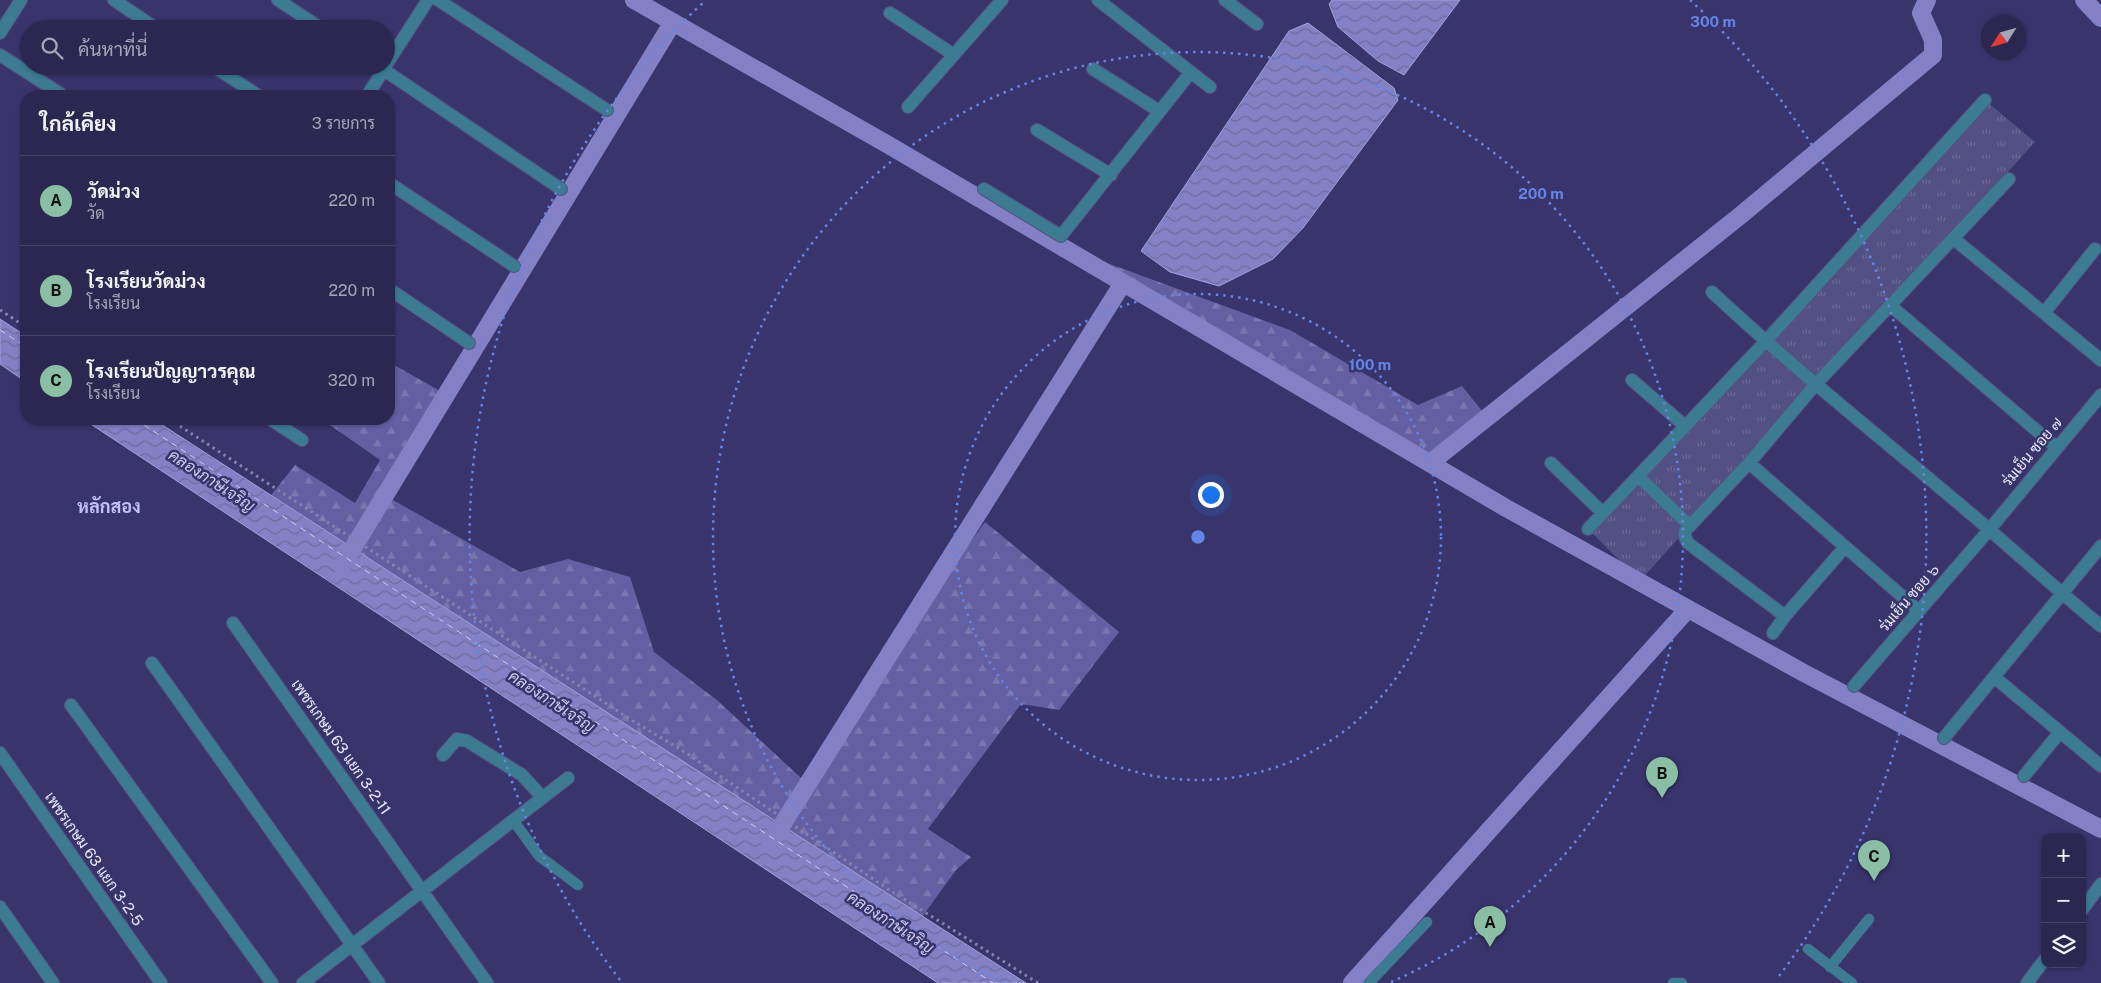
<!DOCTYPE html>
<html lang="th">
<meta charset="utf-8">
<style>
body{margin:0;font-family:"Public Sans",Sarabun,sans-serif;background:#37335b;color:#f1f3f6}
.controls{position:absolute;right:15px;bottom:15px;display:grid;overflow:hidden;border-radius:10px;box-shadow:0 1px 4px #0004}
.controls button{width:45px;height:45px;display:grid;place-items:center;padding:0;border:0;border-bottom:1px solid #474468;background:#2b2751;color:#f1f3f6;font:25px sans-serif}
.compass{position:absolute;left:1981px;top:15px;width:45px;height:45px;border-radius:50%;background:#2b2751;box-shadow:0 1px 4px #0004;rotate:233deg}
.you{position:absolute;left:1210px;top:494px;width:18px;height:18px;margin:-12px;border:4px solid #fff;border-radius:50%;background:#1a73e8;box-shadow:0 0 0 8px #1a73e833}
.badge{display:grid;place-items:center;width:32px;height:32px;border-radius:50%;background:#8abfa5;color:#111;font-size:16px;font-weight:700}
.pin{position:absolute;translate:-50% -41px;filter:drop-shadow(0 1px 2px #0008)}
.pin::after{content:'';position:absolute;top:26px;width:18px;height:15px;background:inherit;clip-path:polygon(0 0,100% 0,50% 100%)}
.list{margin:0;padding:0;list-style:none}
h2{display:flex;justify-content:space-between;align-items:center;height:65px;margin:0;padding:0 20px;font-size:21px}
h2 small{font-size:16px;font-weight:400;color:#a6a5b7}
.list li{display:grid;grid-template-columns:32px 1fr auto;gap:15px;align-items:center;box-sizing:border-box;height:90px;padding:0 20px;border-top:1px solid #474468}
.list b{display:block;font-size:19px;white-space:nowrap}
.list p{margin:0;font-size:16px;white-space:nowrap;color:#a6a5b7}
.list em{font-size:16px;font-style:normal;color:#a6a5b7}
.icon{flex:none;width:28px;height:28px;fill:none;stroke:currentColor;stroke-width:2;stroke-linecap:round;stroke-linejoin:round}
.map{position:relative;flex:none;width:2101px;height:983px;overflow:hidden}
.search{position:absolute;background:#2b2751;box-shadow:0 1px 4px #0004;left:20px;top:20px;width:375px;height:55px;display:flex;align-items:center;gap:12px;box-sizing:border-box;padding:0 18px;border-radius:28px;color:#a6a5b7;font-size:19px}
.panel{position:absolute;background:#2b2751;box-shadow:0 1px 4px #0004;left:20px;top:90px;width:375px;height:335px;border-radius:20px}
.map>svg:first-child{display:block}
</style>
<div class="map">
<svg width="2101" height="983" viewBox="0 0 2101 983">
<defs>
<pattern id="forest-firs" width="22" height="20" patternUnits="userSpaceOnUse" patternTransform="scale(1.25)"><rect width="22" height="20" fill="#635fa2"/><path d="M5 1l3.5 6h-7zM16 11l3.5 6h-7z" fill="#7976b0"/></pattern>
<pattern id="park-tufts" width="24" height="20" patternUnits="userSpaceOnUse" patternTransform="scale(1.25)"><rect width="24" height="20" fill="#535085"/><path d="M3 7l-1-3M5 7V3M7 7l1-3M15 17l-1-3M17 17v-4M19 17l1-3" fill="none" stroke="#6c6997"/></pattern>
<pattern id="water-waves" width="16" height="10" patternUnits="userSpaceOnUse" patternTransform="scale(1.25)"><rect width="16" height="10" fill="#8380c6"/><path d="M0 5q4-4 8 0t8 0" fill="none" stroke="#6e6c9b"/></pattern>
</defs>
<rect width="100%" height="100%" fill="#39346c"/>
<path fill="url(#forest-firs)" d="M1088,256L1290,330L1418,405L1462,386L1491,422L1432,469L1124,293Z
M389,362L440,391L379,492L520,572L568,559L630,577L654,652L718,701L801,778L985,522L1119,632L1059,710L1021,704L928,829L971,857L956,870L922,917L271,495L295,465L355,503L380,460L324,421L325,419H389Z"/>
<path fill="url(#park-tufts)" d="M1985,100L2035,142L1640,581L1588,529Z"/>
<path fill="url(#water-waves)" stroke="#a2a0d7" d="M1332,0H1460L1404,75L1378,61L1338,27L1329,4Z
M1308,23L1394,88L1398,100L1303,228L1273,259L1219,286L1170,272L1141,251L1289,31Z
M0,319L26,336V382L0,364Z
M83,419H153L1026,983H938Z"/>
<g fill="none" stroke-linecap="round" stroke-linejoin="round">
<path stroke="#8380c6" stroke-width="18" d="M634,0L892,147L1506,508L1804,673L2101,829
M2084,0L2101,18
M1430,463L1741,215L1933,55V40L1921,13L1927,0
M342,566L673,22
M770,844L1123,283
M1352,983L1688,609"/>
<path stroke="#cdcdf4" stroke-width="1" stroke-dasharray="6 5" stroke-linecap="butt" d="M0,330L26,347
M135,419L993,983"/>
<g stroke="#555184" stroke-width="11">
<path id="service" d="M513,820L539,856L578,885
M1808,949L1852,983
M1830,967L1869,919
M1369,983L1427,922
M1673,983H1682"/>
</g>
<g stroke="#555184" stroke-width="14">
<path id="minor" d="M114,0L157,29
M278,0L322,29
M438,0L607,110
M1098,0L1210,87
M1225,0L1257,24
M890,13L954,55
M0,33L21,0
M0,55L62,95
M386,65L428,0
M213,66L259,96
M378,66L561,189
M1093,69L1159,111
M367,96L386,66
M908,107L1002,0
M1037,130L1111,175
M389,183L514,266
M984,189L1061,236L1191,72
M1954,239L2101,360
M389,289L469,343
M1712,292C1791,366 1875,433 1957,502C2006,543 2052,586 2101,626
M1891,306L2057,448
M2044,313L2095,249
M1632,380L1685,426
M270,419L302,440
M1551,463L1603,513
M1749,463L1919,611
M1638,476L1690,526
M1588,529L1765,342L1985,100
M1785,616L1688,543L1685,537V531L1749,463L1815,385L2009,179
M233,623L487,983
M1773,633L1785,616L1845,547
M152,663L379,983
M1994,677L2101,766
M1854,686L1989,530L2101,395
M71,705L272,983
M1944,738L2101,546
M0,753L161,983
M443,755L457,739L467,741L522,775L542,797
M2024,776L2060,732
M0,907L53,983
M303,983L568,778"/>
</g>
<g stroke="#555184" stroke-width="14">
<path id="tertiary" d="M2082,910L2101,884
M2027,983L2045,959"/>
</g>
<path stroke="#8583ac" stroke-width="3" stroke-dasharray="2.5 4" stroke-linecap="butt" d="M0,310L26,327
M169,419L633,721L680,749L891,891L1038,983"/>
<use href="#service" stroke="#3c7b92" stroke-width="10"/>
<use href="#minor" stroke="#3c7b92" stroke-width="12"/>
<use href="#tertiary" stroke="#3c7b92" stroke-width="12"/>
</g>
<g fill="none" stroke="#6485e6" stroke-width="2.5" stroke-dasharray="2.5 5">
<circle cx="1198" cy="537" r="243"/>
<path d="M1005 982A485 485 0 1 1 1391 982"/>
<path d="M620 980A728 728 0 0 1 706 0M1690 0A728 728 0 0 1 1776 980"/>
</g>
<g text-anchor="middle" stroke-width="5" stroke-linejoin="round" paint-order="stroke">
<g font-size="15" fill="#e9eaff" stroke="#39346c">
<text transform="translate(2032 452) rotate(-50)" y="5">ร่มเย็น ซอย ๗</text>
<text transform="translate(1909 598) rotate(-49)" y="5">ร่มเย็น ซอย ๖</text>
<text transform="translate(341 747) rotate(55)" y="5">เพชรเกษม 63 แยก 3-2-11</text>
<text transform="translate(94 859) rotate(55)" y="5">เพชรเกษม 63 แยก 3-2-5</text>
</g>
<g font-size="16" font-style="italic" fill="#cdcdf4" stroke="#39346c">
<text transform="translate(212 480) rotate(33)" y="6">คลองภาษีเจริญ</text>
<text transform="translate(552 701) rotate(33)" y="6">คลองภาษีเจริญ</text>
<text transform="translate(891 922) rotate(33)" y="6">คลองภาษีเจริญ</text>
</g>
<g font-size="18" font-weight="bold" fill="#c2c1f8" stroke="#39346c">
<text x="109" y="513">หลักสอง</text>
</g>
</g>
<circle cx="1198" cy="537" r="8" fill="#6485e6" stroke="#39346c" stroke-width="2.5"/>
<g font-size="15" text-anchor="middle" font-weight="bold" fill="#6485e6" stroke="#39346c" stroke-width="5" stroke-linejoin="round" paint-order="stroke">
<text x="1713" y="27">300 m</text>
<text x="1541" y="199">200 m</text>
<text x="1370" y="370">100 m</text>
</g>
</svg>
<div class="controls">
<button>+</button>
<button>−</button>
<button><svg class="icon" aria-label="layers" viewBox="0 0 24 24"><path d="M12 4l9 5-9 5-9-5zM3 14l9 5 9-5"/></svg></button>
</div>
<svg class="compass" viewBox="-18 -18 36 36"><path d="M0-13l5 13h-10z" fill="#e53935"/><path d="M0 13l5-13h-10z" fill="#a6a5b7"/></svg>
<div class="you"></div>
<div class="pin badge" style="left:1490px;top:947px">A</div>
<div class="pin badge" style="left:1662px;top:798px">B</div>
<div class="pin badge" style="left:1874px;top:881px">C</div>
<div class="search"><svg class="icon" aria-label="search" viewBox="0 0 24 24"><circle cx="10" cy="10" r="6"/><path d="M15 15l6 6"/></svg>ค้นหาที่นี่</div>
<section class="panel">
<h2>ใกล้เคียง<small>3 รายการ</small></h2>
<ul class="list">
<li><span class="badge">A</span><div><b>วัดม่วง</b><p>วัด</p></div><em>220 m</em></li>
<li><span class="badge">B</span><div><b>โรงเรียนวัดม่วง</b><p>โรงเรียน</p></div><em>220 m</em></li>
<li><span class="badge">C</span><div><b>โรงเรียนปัญญาวรคุณ</b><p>โรงเรียน</p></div><em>320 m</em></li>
</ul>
</section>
</div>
